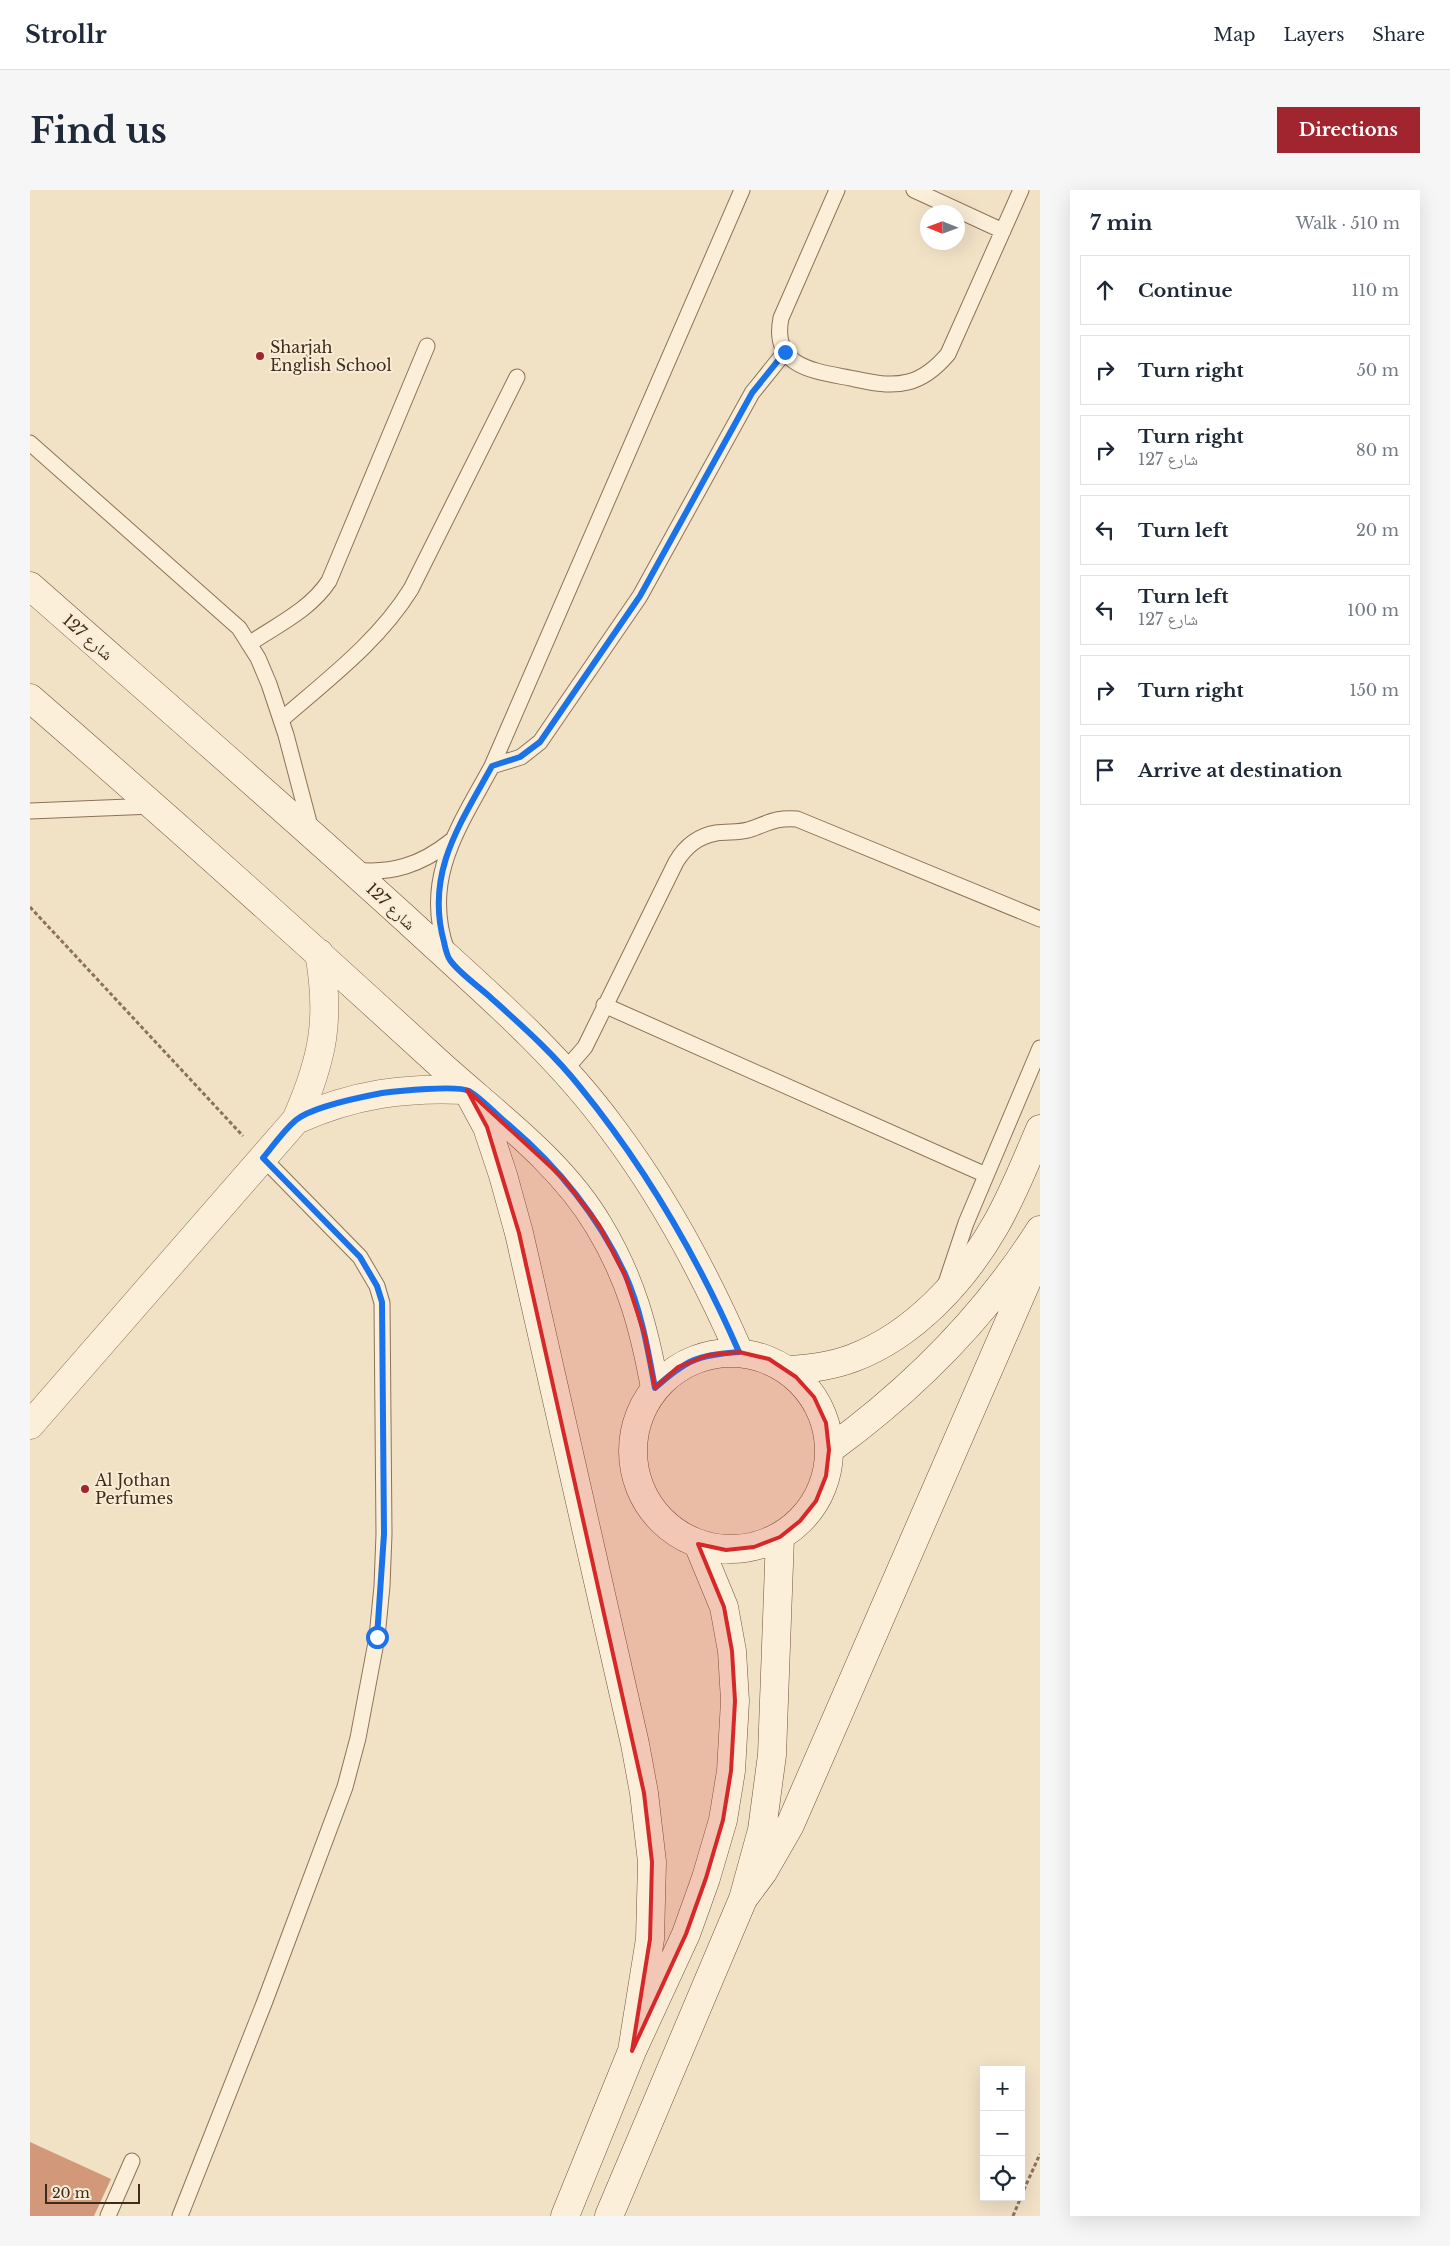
<!DOCTYPE html>
<meta charset="utf-8">
<style>
body{margin:0;font-family:"Libre Baskerville","Noto Naskh Arabic",serif;background:#f6f6f7;color:#1f2937}
.controls{position:absolute;right:15px;bottom:15px;display:grid;overflow:hidden;border-radius:0px;box-shadow:0 5px 20px #0002}
.controls button{width:45px;height:45px;display:grid;place-items:center;padding:0;border:0;border-bottom:1px solid #e0e1e3;background:#fff;color:#1f2937;font:25px sans-serif}
.compass{position:absolute;left:890px;top:15px;width:45px;height:45px;border-radius:50%;background:#fff;box-shadow:0 5px 20px #0002;rotate:271deg}
.scale{position:absolute;left:15px;bottom:12px;width:95px;box-sizing:border-box;padding-left:5px;border:2px solid #3d2b1e;border-top:0;font-size:14px;line-height:18px;white-space:nowrap;color:#3d2b1e;-webkit-text-stroke:4px #f8ecd5;paint-order:stroke}
.stop{position:absolute;width:15px;height:15px;margin:-11px;border:4px solid #1a73e8;border-radius:50%;background:#fff}
.stop.end{background:#1a73e8;border-color:#fff;box-shadow:0 1px 5px #0008}
.list{margin:0;padding:0;list-style:none}
h2{display:flex;justify-content:space-between;align-items:center;height:65px;margin:0;padding:0 20px;font-size:21px}
h2 small{font-size:16px;font-weight:400;color:#747a83}
.list li{display:grid;grid-template-columns:32px 1fr auto;gap:15px;align-items:center;box-sizing:border-box;height:70px;margin:0 10px 10px;padding:0 10px;border:1px solid #e0e1e3;border-radius:0px}
.list b{display:block;font-size:19px;white-space:nowrap}
.list p{margin:0;font-size:16px;white-space:nowrap;color:#747a83}
.list em{font-size:16px;font-style:normal;color:#747a83}
.icon{flex:none;width:28px;height:28px;fill:none;stroke:currentColor;stroke-width:2;stroke-linecap:round;stroke-linejoin:round}
.map{position:relative;flex:none;width:1010px;height:2026px;overflow:hidden;border-radius:0px}
header{display:flex;align-items:center;gap:30px;box-sizing:border-box;height:70px;padding:0 25px;background:#fff;border-bottom:1px solid #e0e1e3}
header strong{font-size:24px}
nav{display:flex;gap:28px;margin-inline-start:auto;font-size:18px}
.intro{display:flex;align-items:center;justify-content:space-between;box-sizing:border-box;height:120px;padding:0 30px}
h1{margin:0;font-size:35px}
.button{padding:12px 22px;border-radius:0px;background:#a0252e;color:#fff;font-size:18px;font-weight:700}
main{display:flex;gap:30px;padding:0 30px}
aside{flex:1;background:#fff;border-radius:0px;box-shadow:0 5px 20px #0002}
.map>svg:first-child{display:block}
</style>
<header>
<strong>Strollr</strong>
<nav><a>Map</a><a>Layers</a><a>Share</a></nav>
</header>
<div class="intro"><h1>Find us</h1><a class="button">Directions</a></div>
<main>
<div class="map">
<svg width="1010" height="2026" viewBox="0 0 1010 2026">
<rect width="100%" height="100%" fill="#f1e1c5"/>
<path fill="#d19879" d="M0,1952L81,1989L64,2026H0Z"/>
<g fill="none" stroke-linecap="round" stroke-linejoin="round">
<g stroke="#8d7259" stroke-width="17">
<path id="lane" d="M807,0L751,128C741,177 784,181 820,188C839,192 859,197 878,192C895,188 907,177 918,164L991,0
M884,0L973,41
M0,253L209,438L228,468L239,494L256,545L281,640
M219,454C247,435 280,420 299,391L397,156
M251,530C298,489 348,452 381,399L487,187
M462,576L491,567L510,552L610,406L722,203L755,162
M0,621L123,616
M325,680C362,684 391,675 421,651
M417,761C391,689 429,637 462,576L712,0
M574,815L956,985
M535,880L555,857L646,672C655,657 668,646 686,643C697,641 707,643 718,640C737,634 745,627 767,629L1010,729
M916,1093L936,1033L1010,858
M78,2026L102,1971
M150,2026L235,1811L315,1597L328,1548L347,1447L352,1396L354,1344L352,1113L347,1096L330,1067L233,968"/>
</g>
<g stroke="#8d7259" stroke-width="29">
<path id="street" d="M266,930C324,904 375,897 437,900
M0,1235L266,930C293,869 301,829 289,763"/>
</g>
<g stroke="#6f533d" stroke-width="29">
<path id="secondary" d="M0,396C126,507 253,617 377,730C448,796 523,858 581,937C634,1007 674,1082 709,1162
M0,508C136,626 270,746 402,867C459,920 529,968 569,1036C601,1089 614,1138 625,1198
M437,900L457,937L473,985L489,1043L605,1554L614,1603L622,1672L620,1749L602,1861
M603 1261a98 98 0 1 1 196 0a98 98 0 1 1-196 0Z
M757,1180C779,1179 802,1176 823,1168C884,1145 934,1090 965,1036C983,1005 996,971 1010,939
M799,1260C883,1199 954,1128 1010,1040
M713,1709L733,1682L760,1635L1010,1061
M535,2026L602,1861L656,1744L676,1688L693,1630L701,1581L705,1511L702,1461L694,1417L668,1354
M579,2026L713,1709L732,1640L742,1565L750,1347"/>
</g>
<path stroke="#8d7259" stroke-width="3" stroke-dasharray="4 2.5" stroke-linecap="butt" d="M0,717L213,946
M991,2006L1010,1964
M983,2026L991,2007"/>
<use href="#lane" stroke="#fbefd9" stroke-width="15"/>
<use href="#street" stroke="#fbefd9" stroke-width="28"/>
<use href="#secondary" stroke="#fbefd9" stroke-width="28"/>
</g>
<g fill="none" stroke-linecap="round" stroke-linejoin="round">
<path stroke="#1a73e8" stroke-width="6" d="M347,1447L354,1344L352,1112L347,1096L330,1067L233,968C243,956 253,941 266,930C282,917 331,907 352,903C367,901 427,895 439,901C453,909 466,925 479,935C527,976 568,1026 595,1084C611,1119 618,1160 625,1198C656,1170 667,1165 709,1162C667,1066 616,978 550,897C523,863 491,835 459,806C448,796 428,782 420,770C417,766 415,757 414,752C395,683 430,634 462,576L490,567L510,552L610,406L722,203L755,162"/>
</g>
<path fill="#d62828" fill-opacity="0.2" stroke="#d62828" stroke-width="4" stroke-linejoin="round" d="M437,900L534,989L569,1035L595,1085L615,1146L625,1198L648,1177L678,1165L709,1162L739,1169L766,1187L784,1207L796,1233L799,1260L796,1286L786,1311L770,1331L750,1347L724,1357L696,1360L668,1354L694,1417L702,1461L705,1511L701,1581L693,1630L676,1688L656,1744L602,1861L620,1749L622,1672L614,1603L489,1043L457,937Z"/>
<g fill="#a0252e" stroke="#f8ecd5" stroke-width="2">
<circle cx="230" cy="166" r="5"/>
<circle cx="55" cy="1299" r="5"/>
</g>
<g text-anchor="middle" stroke-width="4" stroke-linejoin="round" paint-order="stroke">
<g font-size="16" fill="#3d2b1e" stroke="#f8ecd5" text-anchor="start">
<text x="240" y="163">Sharjah<tspan x="240" dy="18">English School</tspan></text>
<text x="65" y="1296">Al Jothan<tspan x="65" dy="18">Perfumes</tspan></text>
</g>
<g font-size="16" fill="#3d2b1e" stroke="#f8ecd5">
<text transform="translate(58 447) rotate(41)" y="6">شارع 127</text>
<text transform="translate(361 716) rotate(43)" y="6">شارع 127</text>
</g>
</g>
</svg>
<div class="controls">
<button>+</button>
<button>−</button>
<button><svg class="icon" aria-label="locate" viewBox="0 0 24 24"><circle cx="12" cy="12" r="6"/><path d="M12 2v4M12 18v4M2 12h4M18 12h4"/></svg></button>
</div>
<svg class="compass" viewBox="-18 -18 36 36"><path d="M0-13l5 13h-10z" fill="#e53935"/><path d="M0 13l5-13h-10z" fill="#747a83"/></svg>
<div class="scale">20 m</div>
<div class="stop" style="left:347px;top:1447px"></div>
<div class="stop end" style="left:755px;top:162px"></div>
</div>
<aside>
<h2>7 min<small>Walk · 510 m</small></h2>
<ul class="list">
<li><svg class="icon" aria-label="ahead" viewBox="0 0 24 24"><path d="M12 20V5M6 11l6-6 6 6"/></svg><div><b>Continue</b></div><em>110 m</em></li>
<li><svg class="icon" aria-label="right" viewBox="0 0 24 24"><path d="M7 20v-9h11M14 6l5 5-5 5"/></svg><div><b>Turn right</b></div><em>50 m</em></li>
<li><svg class="icon" aria-label="right" viewBox="0 0 24 24"><path d="M7 20v-9h11M14 6l5 5-5 5"/></svg><div><b>Turn right</b><p>شارع 127</p></div><em>80 m</em></li>
<li><svg class="icon" aria-label="left" viewBox="0 0 24 24"><path d="M17 20v-9H6M10 6l-5 5 5 5"/></svg><div><b>Turn left</b></div><em>20 m</em></li>
<li><svg class="icon" aria-label="left" viewBox="0 0 24 24"><path d="M17 20v-9H6M10 6l-5 5 5 5"/></svg><div><b>Turn left</b><p>شارع 127</p></div><em>100 m</em></li>
<li><svg class="icon" aria-label="right" viewBox="0 0 24 24"><path d="M7 20v-9h11M14 6l5 5-5 5"/></svg><div><b>Turn right</b></div><em>150 m</em></li>
<li><svg class="icon" aria-label="arrive" viewBox="0 0 24 24"><path d="M6 21V4h12l-3 4 3 4H6"/></svg><div><b>Arrive at destination</b></div></li>
</ul>
</aside>
</main>
